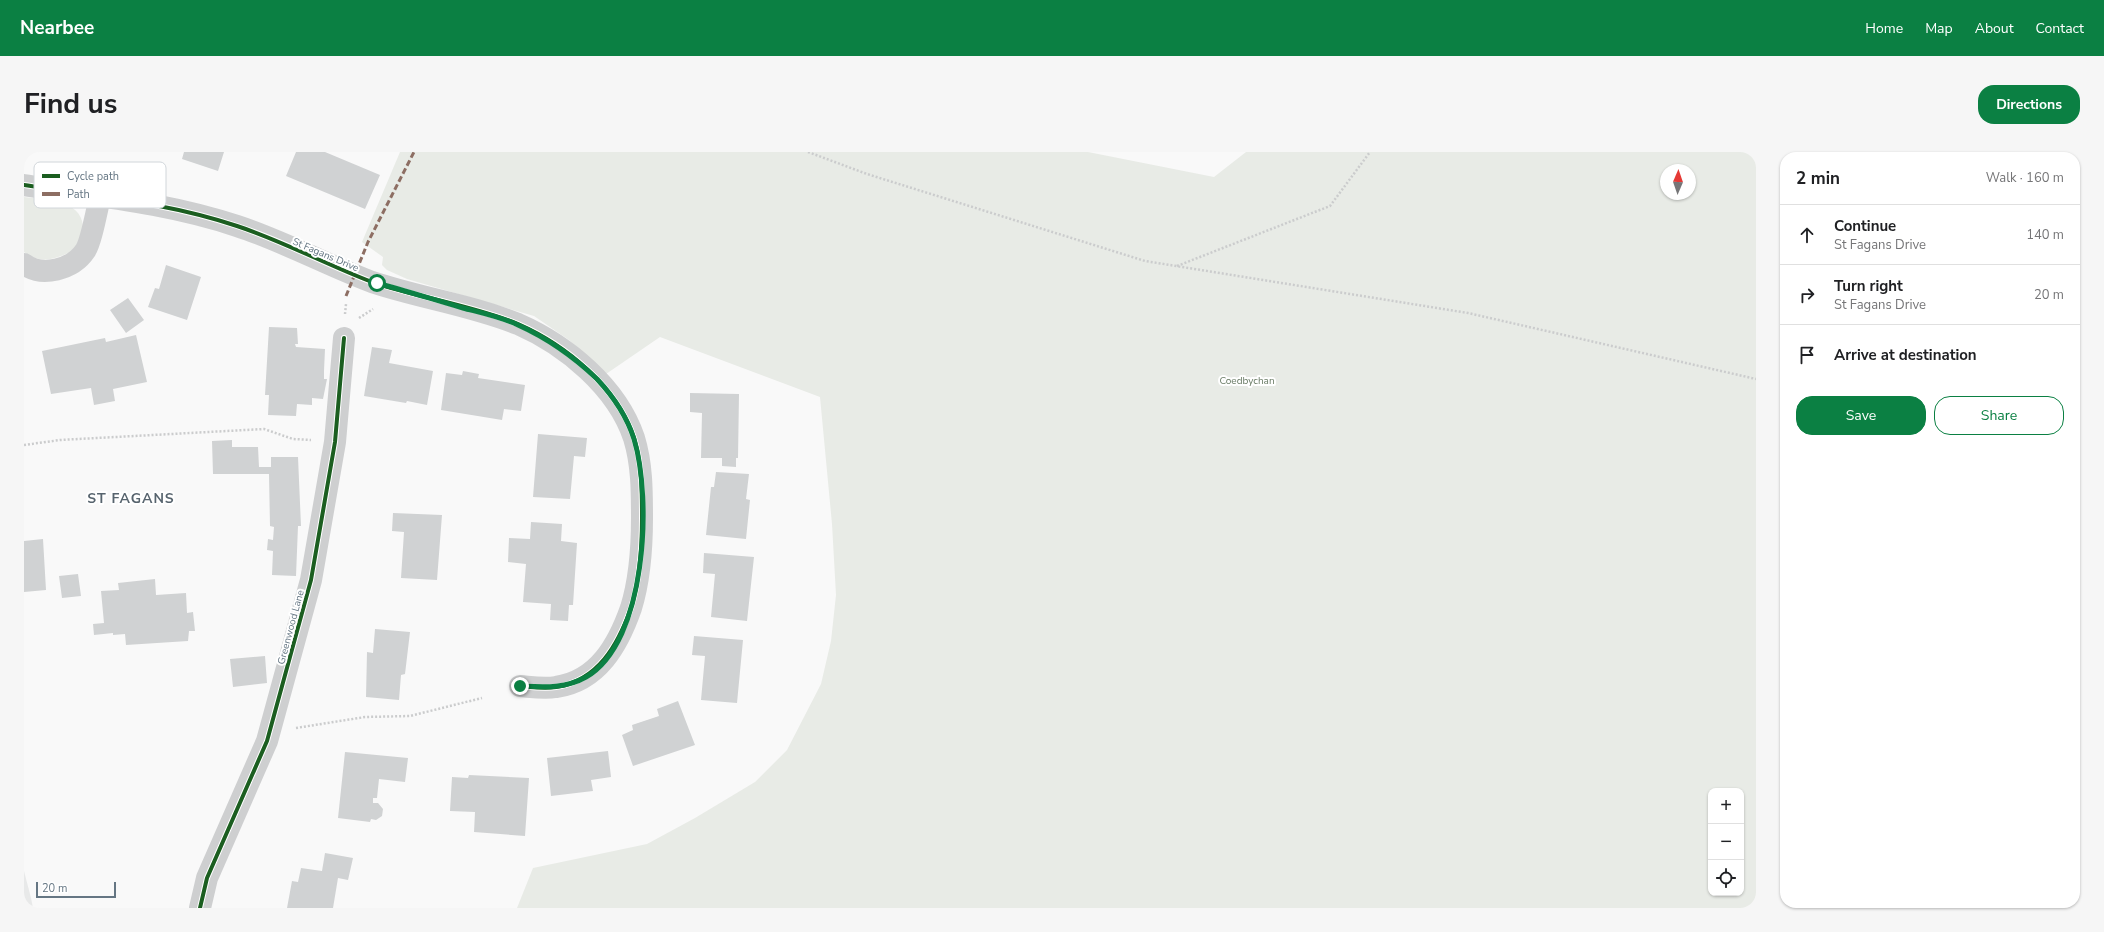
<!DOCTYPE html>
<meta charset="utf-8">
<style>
body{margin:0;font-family:"Nunito Sans",sans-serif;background:#f6f6f6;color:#202124}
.controls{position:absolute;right:12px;bottom:12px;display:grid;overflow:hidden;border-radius:8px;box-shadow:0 1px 3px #0004}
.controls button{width:36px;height:36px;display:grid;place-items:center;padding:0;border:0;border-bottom:1px solid #e0e0e0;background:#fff;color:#202124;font:20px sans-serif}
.compass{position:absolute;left:1636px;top:12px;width:36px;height:36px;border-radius:50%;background:#fff;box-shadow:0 1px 3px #0004;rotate:2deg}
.scale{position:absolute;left:12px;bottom:10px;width:80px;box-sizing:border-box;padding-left:4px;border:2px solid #657683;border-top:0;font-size:11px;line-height:14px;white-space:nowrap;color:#657683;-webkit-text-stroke:3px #fff;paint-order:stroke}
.stop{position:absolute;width:12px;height:12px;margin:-9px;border:3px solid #0b8043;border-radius:50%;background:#fff}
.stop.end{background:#0b8043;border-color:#fff;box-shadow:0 1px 4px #0008}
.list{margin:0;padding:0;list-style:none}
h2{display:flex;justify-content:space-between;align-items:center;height:52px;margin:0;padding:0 16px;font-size:17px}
h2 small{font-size:13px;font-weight:400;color:#757577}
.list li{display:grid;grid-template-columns:26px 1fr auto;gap:12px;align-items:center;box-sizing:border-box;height:60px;padding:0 16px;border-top:1px solid #e0e0e0}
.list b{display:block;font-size:15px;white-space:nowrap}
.list p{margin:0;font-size:13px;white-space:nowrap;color:#757577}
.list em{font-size:13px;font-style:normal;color:#757577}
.actions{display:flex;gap:8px;padding:12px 16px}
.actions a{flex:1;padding:9px 0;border:1px solid #0b8043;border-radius:16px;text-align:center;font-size:14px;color:#0b8043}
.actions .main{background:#0b8043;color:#fff}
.icon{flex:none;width:22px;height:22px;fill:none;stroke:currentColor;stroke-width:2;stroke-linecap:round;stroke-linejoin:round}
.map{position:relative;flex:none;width:1732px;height:756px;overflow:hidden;border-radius:16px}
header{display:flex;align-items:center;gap:24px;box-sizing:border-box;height:56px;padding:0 20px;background:#0b8043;color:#fff}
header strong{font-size:19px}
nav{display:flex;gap:22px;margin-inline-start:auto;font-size:14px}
.intro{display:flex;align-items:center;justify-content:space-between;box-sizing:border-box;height:96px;padding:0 24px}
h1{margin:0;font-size:28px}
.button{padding:10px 18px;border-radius:16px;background:#0b8043;color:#fff;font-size:14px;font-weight:700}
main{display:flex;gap:24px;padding:0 24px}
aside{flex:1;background:#fff;border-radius:16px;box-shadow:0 1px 3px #0004}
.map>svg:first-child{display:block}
</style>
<header>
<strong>Nearbee</strong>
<nav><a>Home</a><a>Map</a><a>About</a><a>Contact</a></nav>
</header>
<div class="intro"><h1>Find us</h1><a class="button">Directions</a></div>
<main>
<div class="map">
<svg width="1732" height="756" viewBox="0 0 1732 756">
<rect width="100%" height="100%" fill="#f9f9f9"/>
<path fill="#e8e9e9" d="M0,719L7,746L9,756H0Z"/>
<path fill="#e8ebe6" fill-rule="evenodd" d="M376,0H1064L1190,25L1222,0H1732V756H493L509,716L623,692L671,666L731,630L763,598L797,532L807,489L812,443L808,372L796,245L636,185L582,222L545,188L510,164L383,127L363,118L358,113L359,105L338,90ZM1642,18H1666V42H1642ZM1687,639H1717V741H1687Z
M0,45C20,48 57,47 59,74C59,81 53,91 51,98C33,106 17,114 0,100Z"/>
<path fill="#d0d2d3" d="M160,0H200L194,19L158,7Z
M272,0H301L356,23L341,57L262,24Z
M142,113L177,125L163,168L124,155L131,136L135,137Z
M104,146L120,168L102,181L86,158Z
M245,175L273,176L274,192H271L272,195L301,197L300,219V227H303L299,247L288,246V253L273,252L272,264L244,263L245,243H241Z
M112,183L123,230L89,237L91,249L70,253L67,236L27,242L18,199L81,186L82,190Z
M348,195L368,198L365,211L409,219L403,253L383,249L382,251L340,244Z
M439,219L455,222L454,226L501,233L497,259L480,257L478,268L417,258L422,221L438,223Z
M666,241L715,242L714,306H712V315L698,314V306H677L678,261L666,260Z
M514,282L563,286L561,305L550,304L546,347L509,345Z
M208,288V295H234L235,315H247V305H274L277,374H274L272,424L248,423L249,399L243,398L244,387L249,388L250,375L246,374L245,322H189L188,289Z
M692,320L725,322L722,347L726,348L722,387L682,383L687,335H690Z
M369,361L418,363L413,428L377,426L380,380L368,379Z
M507,370L538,372L537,389L553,391L549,453H545L544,469L526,468L527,452L499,450L502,412L484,410L485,386L506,387Z
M19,387L22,438L0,440V389Z
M680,401L730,405L723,469L687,465L691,422L679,421Z
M54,422L57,444L38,446L35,424Z
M131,427L132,443L162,441L163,461L169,460L171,479H165L164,489L102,493L101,482L89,483V481L70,483L69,472L80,471L77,439L95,438L94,431Z
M351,477L386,480L381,522L377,523L375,548L342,545L343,500L349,501Z
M670,484L719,488L713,551L677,548L681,504L668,503Z
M241,504L243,531L209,535L206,507Z
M654,549L671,593L609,614L598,583L609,578L608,573L635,564L633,557Z
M584,599L587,625L567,628L569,639L527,644L523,606Z
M321,600L384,606L381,630L355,627L353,646H349V651H354L359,657L358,664L352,668L347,667L346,670L314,666Z
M445,623L505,626L501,684L450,680L451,660L426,659L428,625L444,626Z
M301,701L329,706L324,728L314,726L309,756H263L268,729L274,730L277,716L298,719Z"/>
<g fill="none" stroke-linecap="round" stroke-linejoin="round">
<path stroke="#cbcccd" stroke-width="2.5" stroke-dasharray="2 2" stroke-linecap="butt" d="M784,0L843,22L1121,109L1444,161L1732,227
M1153,114L1306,54L1346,0
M321,162L322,152
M335,166L349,157
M0,293L36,288L240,277L269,287L287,288
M272,576L341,565L386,564L458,546"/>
<path stroke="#cecfd0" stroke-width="22" d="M0,33C71,44 145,51 213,74C259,89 303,113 348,130C396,146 447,153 494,172C542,193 593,235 610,286C618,312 618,339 618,366C618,397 616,427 607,456C594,493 574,529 532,535C520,537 508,535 496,534
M0,112C18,126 49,117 61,99C67,91 73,57 76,45
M176,756L183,726L243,589L287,428L311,290L320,186"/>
<path stroke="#8d6e63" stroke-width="3" stroke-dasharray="6 3" stroke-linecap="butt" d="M322,144L344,90L390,0"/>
<g stroke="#fff" stroke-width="6">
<path id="cycleway" d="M0,33C71,44 145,51 213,74C259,89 303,113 348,130C396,146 447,153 494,172C542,193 593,235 610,286C618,312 618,339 618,366C618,397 616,427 607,456C594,493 574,529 532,535C520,537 508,535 496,534
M176,756L183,726L243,589L287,428L311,290L320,186"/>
</g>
<use href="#cycleway" stroke="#1b5e20" stroke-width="4"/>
</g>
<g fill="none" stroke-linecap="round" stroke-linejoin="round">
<path stroke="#0b8043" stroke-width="5" d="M353,131C382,139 411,148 439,156C458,161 477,165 494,173C523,186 550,205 573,227C588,243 603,265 610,287C628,346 623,490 562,525C541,537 519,535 496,534"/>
</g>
<g text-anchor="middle" stroke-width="4" stroke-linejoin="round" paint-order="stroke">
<g font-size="10" fill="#657683" stroke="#fff">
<text transform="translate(302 102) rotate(23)" y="4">St Fagans Drive</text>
<text transform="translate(266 475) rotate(-75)" y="4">Greenwood Lane</text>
</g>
<g font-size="10" fill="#687a64" stroke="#fff">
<text x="1223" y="232">Coedbychan</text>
</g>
<g font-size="14" font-weight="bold" letter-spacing="1" fill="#57646e" stroke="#fff">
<text x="107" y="351">ST FAGANS</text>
</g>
</g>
<rect x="10" y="10" width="132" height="46" rx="6" fill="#fff" stroke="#d1d6da" stroke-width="1"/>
<rect x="18" y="22" width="18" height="4" fill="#1b5e20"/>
<rect x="18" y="40" width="18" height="4" fill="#8d6e63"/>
<g font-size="11" fill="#657683">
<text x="43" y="28">Cycle path</text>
<text x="43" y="46">Path</text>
</g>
</svg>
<div class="controls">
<button>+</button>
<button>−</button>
<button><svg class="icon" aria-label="locate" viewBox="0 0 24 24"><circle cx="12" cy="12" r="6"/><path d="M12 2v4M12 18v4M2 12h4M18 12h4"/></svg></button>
</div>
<svg class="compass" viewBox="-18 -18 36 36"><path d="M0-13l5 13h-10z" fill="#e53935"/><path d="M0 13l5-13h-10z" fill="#757577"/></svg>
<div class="scale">20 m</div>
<div class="stop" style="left:353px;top:131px"></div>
<div class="stop end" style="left:496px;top:534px"></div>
</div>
<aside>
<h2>2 min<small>Walk · 160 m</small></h2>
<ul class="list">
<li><svg class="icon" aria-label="ahead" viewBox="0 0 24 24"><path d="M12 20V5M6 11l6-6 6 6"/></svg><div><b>Continue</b><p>St Fagans Drive</p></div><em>140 m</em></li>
<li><svg class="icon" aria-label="right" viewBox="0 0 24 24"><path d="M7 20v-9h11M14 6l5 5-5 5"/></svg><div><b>Turn right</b><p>St Fagans Drive</p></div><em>20 m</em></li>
<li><svg class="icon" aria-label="arrive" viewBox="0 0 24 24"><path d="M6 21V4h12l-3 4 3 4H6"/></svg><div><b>Arrive at destination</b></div></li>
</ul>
<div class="actions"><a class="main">Save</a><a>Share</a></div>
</aside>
</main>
